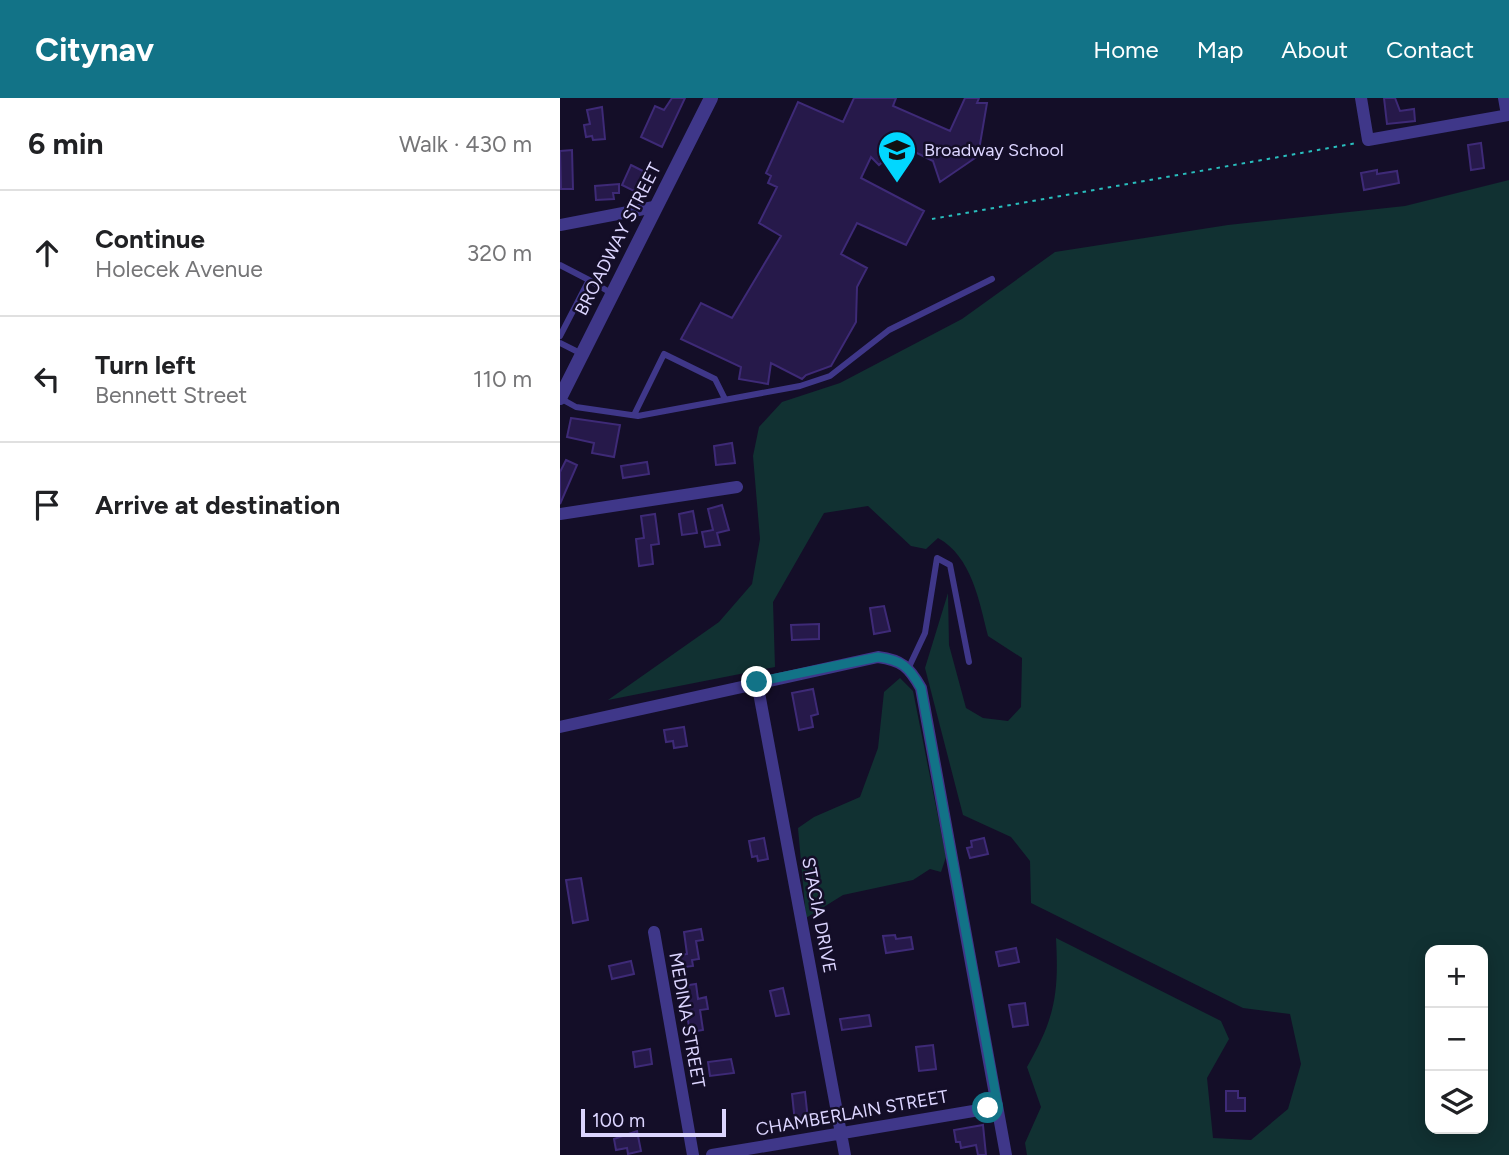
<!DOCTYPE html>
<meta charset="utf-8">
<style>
body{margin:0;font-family:Figtree,sans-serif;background:#f2f2f2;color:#202124}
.controls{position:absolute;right:21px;bottom:21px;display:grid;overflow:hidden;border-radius:14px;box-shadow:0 4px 18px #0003}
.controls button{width:63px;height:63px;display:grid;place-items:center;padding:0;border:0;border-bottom:2px solid #e0e0e0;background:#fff;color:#202124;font:35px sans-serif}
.scale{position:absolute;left:21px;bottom:18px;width:145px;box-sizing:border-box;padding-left:7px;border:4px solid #dcd5ff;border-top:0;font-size:19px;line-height:24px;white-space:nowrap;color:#dcd5ff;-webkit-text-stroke:5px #140e28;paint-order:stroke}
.stop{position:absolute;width:21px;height:21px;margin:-16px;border:5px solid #127387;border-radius:50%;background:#fff}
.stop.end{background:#127387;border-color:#fff;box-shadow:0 2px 7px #0008}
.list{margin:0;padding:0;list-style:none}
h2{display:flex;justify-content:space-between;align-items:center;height:91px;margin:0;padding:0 28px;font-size:30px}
h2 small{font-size:23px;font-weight:400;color:#757577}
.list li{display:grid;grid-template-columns:46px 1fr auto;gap:21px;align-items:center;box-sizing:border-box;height:126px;padding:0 28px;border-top:2px solid #e0e0e0}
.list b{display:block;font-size:26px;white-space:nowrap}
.list p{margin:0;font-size:23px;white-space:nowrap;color:#757577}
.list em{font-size:23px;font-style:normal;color:#757577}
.icon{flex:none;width:38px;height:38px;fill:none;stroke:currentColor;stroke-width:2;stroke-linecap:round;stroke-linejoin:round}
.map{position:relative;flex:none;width:949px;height:1057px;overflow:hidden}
header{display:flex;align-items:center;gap:42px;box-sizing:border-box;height:98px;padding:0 35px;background:#127387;color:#fff}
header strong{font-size:33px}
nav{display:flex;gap:38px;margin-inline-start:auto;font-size:24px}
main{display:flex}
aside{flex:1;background:#fff}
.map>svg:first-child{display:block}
</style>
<header>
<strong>Citynav</strong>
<nav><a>Home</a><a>Map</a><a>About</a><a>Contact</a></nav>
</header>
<main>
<aside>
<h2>6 min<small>Walk · 430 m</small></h2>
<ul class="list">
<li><svg class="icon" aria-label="ahead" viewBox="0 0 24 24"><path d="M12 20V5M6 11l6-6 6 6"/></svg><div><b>Continue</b><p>Holecek Avenue</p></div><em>320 m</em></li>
<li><svg class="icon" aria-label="left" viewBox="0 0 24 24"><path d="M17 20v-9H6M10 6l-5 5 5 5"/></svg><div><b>Turn left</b><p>Bennett Street</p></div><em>110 m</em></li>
<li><svg class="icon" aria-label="arrive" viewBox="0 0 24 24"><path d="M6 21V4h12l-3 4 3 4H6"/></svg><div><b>Arrive at destination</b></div></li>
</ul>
</aside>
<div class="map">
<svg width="949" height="1057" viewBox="0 0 949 1057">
<rect width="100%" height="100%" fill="#140e28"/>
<path fill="#113132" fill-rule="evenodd" d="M949,82V1057H467L465,1045L481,1009L467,969C495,920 499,896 496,840L661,923L669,941L647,980L653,1040L691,1042L728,1011L741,966L730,916L683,910L471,805L470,763L451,739L403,717L365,570L388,495L389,547L406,610L423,620L448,623L461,609L462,560L428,538C419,503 412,459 378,440L366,451L351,448L308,408L264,415L213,504L215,569L48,602L159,524L192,486L200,441L193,358L199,329L222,304L280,285L402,221L495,154L668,127L845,108ZM923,852V1031H870V852Z
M340,580L353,593L386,759L381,774L370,771L353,782L283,797L246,820L238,730L254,719L300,699L318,650L324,594Z"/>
<path fill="#26194a" stroke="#3e2a77" stroke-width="2" d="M112,0H125L102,49L81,39L95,8L104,12Z
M294,0H336L333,8L390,33L405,0H419L417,5H427L418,58L380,84L373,63L341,47L319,67L311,59L301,80L364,113L346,147L297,125L281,156L307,170L297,189L296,224L271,268L246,277L242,281L211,265L208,286L179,281L181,269L121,241L141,205L172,220L221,138L199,125L217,89L208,85L211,78L206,75L238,4L283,24Z
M824,0H835L840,13L854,11L855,23L827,26Z
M42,9L45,41L33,42L32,38L26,39L24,27L30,26L27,12Z
M921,45L924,70L911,72L908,47Z
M12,52L13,91H1L0,53Z
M71,67L89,76L80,96L62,87Z
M817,72V76L837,73L839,85L804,92L801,75Z
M59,86V95H53L54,101L36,102L35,88Z
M11,320L60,327L54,359L32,355L34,345L7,339Z
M172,345L175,365L156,367L154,348Z
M6,362L17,367L0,406V374Z
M87,364L89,376L63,380L61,368Z
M162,407L169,432L157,435L160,447L145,449L142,434L153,432L148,411Z
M133,413L137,435L122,437L119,416Z
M95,416L99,446L91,447L93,466L79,468L76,441L84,440L81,418Z
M324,508L330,533L314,536L310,510Z
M259,526V541L232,542L231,527Z
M253,591L258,616L251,618L253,629L239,632L232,595Z
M124,629L127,648L114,650L113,643L106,644L104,632Z
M204,740L208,761L198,763L197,758L192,759L189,743Z
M424,740L428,756L410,760L407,750L412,749L411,743Z
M21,780L28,822L13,825L6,782Z
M141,831L143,842L136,843L139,861L132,862L133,868L118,870L116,858L127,856L124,834Z
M335,837L336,841L351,839L353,851L326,855L323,838Z
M456,850L459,864L439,868L436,854Z
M71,863L74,876L52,881L49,868Z
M136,886L138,901L146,899L148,911L140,912L143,932L130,934L122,888Z
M223,890L229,916L216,918L210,893Z
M465,905L468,927L453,929L449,907Z
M309,917L311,928L282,932L280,921Z
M373,947L376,971L359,973L356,949Z
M90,951L92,966L75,969L73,954Z
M171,961L174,975L150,978L148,964Z
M666,993H678V1000H685V1013H666Z
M245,994L248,1022L235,1024L232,996Z
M423,1027L426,1057H418L416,1047L401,1050L400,1044H396L394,1032Z
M77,1033L81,1053L68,1056L67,1050L56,1052L54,1041Z"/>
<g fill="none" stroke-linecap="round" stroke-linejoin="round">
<path stroke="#29bebe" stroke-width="2" stroke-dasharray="3.5 5" stroke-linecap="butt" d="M372,121L797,45"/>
<path stroke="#3f3789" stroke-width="6" d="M0,167L29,182
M0,238L29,182L51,195
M0,245L22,256
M0,300L16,309L78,318L240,288L270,278L329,232L432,181
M74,317L104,256L155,281L165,301
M349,569L365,535L377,460L390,467L409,564"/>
<path stroke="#3f3789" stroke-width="12" d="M801,0L808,42L949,17
M944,0L947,17
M0,127L94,109
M0,416L177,389
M197,584L285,1057
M0,629L318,559C342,562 349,569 361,590L446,1057
M94,834L133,1057
M152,1057L437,1009"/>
<path stroke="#3f3789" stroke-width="14" d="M0,300L151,0"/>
</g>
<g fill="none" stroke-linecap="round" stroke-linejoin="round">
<path stroke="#127387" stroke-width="9" d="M197,584L318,559C342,562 349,569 361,590L438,1009L428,1010"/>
</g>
<defs>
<g id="school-pin" transform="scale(2.0125)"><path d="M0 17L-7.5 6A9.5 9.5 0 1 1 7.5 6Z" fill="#01d7ff" stroke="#140e28"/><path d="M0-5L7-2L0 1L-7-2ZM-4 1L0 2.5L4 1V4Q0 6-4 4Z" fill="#111"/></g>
</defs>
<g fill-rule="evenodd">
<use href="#school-pin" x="337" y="52"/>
</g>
<g text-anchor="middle" stroke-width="5" stroke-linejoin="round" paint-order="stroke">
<g font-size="18" fill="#dcd5ff" stroke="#140e28" text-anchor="start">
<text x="364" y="58">Broadway School</text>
</g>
<g font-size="18" fill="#dcd5ff" stroke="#140e28">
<text transform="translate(58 141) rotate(-63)" y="6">BROADWAY STREET</text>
<text transform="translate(259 817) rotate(79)" y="6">STACIA DRIVE</text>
<text transform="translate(127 922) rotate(80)" y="6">MEDINA STREET</text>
<text transform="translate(292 1015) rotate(-10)" y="6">CHAMBERLAIN STREET</text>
</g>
</g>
</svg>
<div class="controls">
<button>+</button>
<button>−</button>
<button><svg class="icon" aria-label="layers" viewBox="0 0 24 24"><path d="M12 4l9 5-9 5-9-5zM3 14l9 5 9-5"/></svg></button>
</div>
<div class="scale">100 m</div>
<div class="stop" style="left:428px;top:1010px"></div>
<div class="stop end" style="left:197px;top:584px"></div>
</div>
</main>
